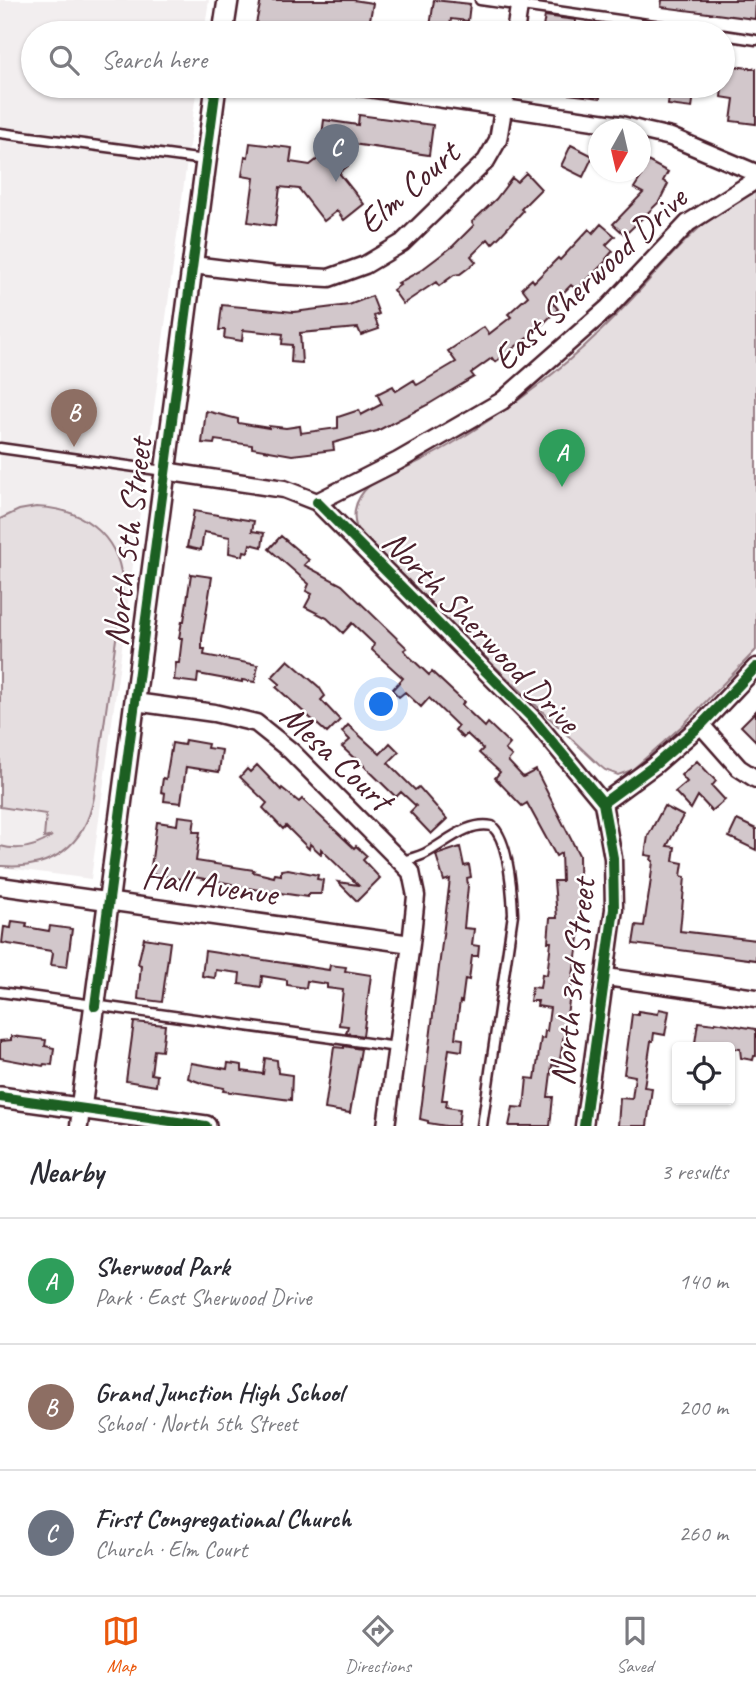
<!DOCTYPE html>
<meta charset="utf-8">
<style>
body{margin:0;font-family:Caveat,sans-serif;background:#f2f2f3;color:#2b2b33}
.controls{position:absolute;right:21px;bottom:21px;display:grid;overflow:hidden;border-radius:7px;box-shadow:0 2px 5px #0004}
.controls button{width:63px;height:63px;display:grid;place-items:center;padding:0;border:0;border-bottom:2px solid #e1e1e2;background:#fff;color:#2b2b33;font:35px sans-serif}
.compass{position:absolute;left:588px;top:119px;width:63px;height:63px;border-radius:50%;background:#fff;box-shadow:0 2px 5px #0004;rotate:188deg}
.you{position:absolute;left:382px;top:705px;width:24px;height:24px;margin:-18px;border:5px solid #fff;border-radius:50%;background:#1a73e8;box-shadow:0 0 0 10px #1a73e833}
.badge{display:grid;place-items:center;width:46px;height:46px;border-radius:50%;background:#ea580c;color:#fff;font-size:23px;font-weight:700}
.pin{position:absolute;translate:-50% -58px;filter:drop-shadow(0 2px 4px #0008)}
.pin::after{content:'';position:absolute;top:37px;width:24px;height:21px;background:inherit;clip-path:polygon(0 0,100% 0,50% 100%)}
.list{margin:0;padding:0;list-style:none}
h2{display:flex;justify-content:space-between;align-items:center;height:91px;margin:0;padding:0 28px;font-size:30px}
h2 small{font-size:23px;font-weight:400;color:#7c7c81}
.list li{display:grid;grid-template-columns:46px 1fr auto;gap:21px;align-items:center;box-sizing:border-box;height:126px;padding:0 28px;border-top:2px solid #e1e1e2}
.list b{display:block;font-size:26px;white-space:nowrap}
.list p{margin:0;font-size:23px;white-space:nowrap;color:#7c7c81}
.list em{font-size:23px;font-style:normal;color:#7c7c81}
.icon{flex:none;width:38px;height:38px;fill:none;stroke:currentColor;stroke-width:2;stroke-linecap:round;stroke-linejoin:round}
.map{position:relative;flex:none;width:756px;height:1126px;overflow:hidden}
.search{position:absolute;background:#fff;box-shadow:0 2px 5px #0004;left:21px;right:21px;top:21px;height:77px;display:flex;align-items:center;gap:18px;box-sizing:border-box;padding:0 24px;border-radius:38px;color:#7c7c81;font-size:26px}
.sheet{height:469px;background:#fff}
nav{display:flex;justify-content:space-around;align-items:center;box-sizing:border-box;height:98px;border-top:2px solid #e1e1e2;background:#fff;font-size:19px;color:#7c7c81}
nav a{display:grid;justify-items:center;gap:4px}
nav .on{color:#ea580c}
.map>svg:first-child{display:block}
</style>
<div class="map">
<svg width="756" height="1126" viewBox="0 0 756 1126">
<rect width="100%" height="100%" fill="#fff"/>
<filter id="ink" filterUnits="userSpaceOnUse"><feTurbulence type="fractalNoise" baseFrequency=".0143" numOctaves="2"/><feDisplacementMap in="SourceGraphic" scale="14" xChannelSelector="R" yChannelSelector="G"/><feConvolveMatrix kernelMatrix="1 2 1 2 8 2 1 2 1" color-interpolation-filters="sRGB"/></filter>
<g filter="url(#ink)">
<path fill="#f2eeef" d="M0,0H209L204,33H33V86H197L91,879L0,867Z"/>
<path fill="#e5dee0" stroke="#987e86" stroke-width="2" d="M756,192V650L683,725L632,770L618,775L605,770L599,765L362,540C352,523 351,507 364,491C377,476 403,470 420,461C449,447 476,429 503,411C548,380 590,344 628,303C667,262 701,214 756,192Z
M36,507C88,508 126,542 122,596L94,797C85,846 51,870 2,866H0V846C19,851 37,847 52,836L44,838L46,814L0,807V519L19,510Z"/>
<path fill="#d2c7cb" stroke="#4a1f2b" stroke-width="2" d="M261,0H353L373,3L369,25L349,22L345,33H254Z
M434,0L470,4L468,21L451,19L449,33H429Z
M662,0H756L755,19L661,7Z
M545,16L576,20L574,33H542Z
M725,65L756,69V124L731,121L734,99L721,97Z
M561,86H601L600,98L561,93Z
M670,86H695L692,108L668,105Z
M359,115L433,125L429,155L352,144L349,165L339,173L364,204L344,220L337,211L324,221L299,189L280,187L275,226L248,222L254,178L242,176L245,156L248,157L250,143L292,148L290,162L310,165L319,158L324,120L358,125Z
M571,145L593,156L583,177L561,166Z
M640,157L668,172L663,181L668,184L659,202L625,235L613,224L643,193L634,188L641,177Z
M526,173L541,189L521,209L523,211L501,235L492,244L488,239L471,256L476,262L460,274L454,275L439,286L436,282L403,304L393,290L400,285L398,283L420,271L453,246L474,225L472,222L496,199L512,178L517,182Z
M601,224L615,236L606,245L613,251L606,259L607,260L577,290L571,285L553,303L558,309L535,332L495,362L492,358L471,373L474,377L429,404L377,431L333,443L334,450L292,455L252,448V445L215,440L214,444L202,443L206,411L238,419V423L269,428V426L286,428L300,426L301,433L338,428V417L359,410L361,415L382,404L377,394L393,386L396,391L414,380L417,385L456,362L448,351L484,327L489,334L511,317L508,314L528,296L522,288L532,279L534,282L558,258L560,260L589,229L593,233Z
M372,296L379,314L374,316L379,329L361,335L358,328L300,333L302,363L291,362L292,345L282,344L283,334L243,330L242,341L224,338L225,330H219L222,305L294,312L349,305Z
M194,511L254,521L252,531L264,533L262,547L250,544L248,552L244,551L243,556L229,553L230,537L204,532L201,550L187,547Z
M281,536L309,560L304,565L342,585L407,648L404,650L410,657L429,675L432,672L464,702L462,705L485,727L488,723L510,744L505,750L512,756L508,761L523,777L536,770L579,855L580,931L559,1066L552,1065L548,1097H553L550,1126H509L513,1107L524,1108L527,1078L535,1079L541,1038L544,1039L545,1031H547L550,1008L537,1006L538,1001H530L532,987L540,988L542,974L547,975L551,942H548L550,918H557L554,881H562L561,853L556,856L527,803L522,806L495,778L500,772L479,753L483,749L467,734L463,738L455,730L458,726L429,698L421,707L405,692L399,697L392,690L403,678L372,650L374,644L352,623L343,633L327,618L305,607L312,594L306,591L309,584L269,549Z
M191,574L212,577L202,639V649H205L204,655L258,665L255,682L242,680V682L198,674L197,683L174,680L176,663H179L182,638H179L182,621H184Z
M288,660L319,687L325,696L321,700L340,720L327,733L276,687L280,684L272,677Z
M756,711V741L741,726Z
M348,725L380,754L390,743L399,752L388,763L415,790L419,787L447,819L431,834L410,812L416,806L401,792L396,797L356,758L355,759L342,747L350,740L342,732Z
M185,740L208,744L207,748L222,750L219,772L186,767L181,803L164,801L165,793L161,792L163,778L166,779L172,743L184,745Z
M697,761L716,781L712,786L725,800L712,811L698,796L691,809L675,792L687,782L681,775Z
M257,765L281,790L282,788L299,802L302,799L354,848L356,846L367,856L363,860L380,878L357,901L338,882L358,885L321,849V854L310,844L309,849L286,826L283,829L263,808L267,803L240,777L247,769L250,772Z
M664,806L683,816L667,846L675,847L673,861L683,863L681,876L685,877L680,931L756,940V960L633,944L636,925L644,926L650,886L653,861L651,860L652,856L645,855L648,836Z
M178,816L195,818L193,832H200L196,861L254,870L253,872L274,877L275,874L281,875V870L288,869L318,875L317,879L323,880L321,894H308V897L232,886V884L222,882L188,876L187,880L150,874L157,822L177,825Z
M737,820L756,829V850L729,837Z
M460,847L464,866L469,865L471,877L467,878L468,886L464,928L474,929L472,945L479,946L478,956H472L469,980L465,979L462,1002L460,1001L455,1038L463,1039L462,1051L449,1049L442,1100H447L446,1107L460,1109L458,1126H446L428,1123V1121L420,1119L450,879L444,881L436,855Z
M12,921L27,923L26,927L49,931L50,926L72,929L67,967L51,965L53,953L51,951L2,943L4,927L11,928Z
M144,938L170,942L162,1002L138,999L141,965L138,964Z
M205,951L329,970L330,965L346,967L345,971L371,975L363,1036L346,1033L348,1026L339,1025L343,990L327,988V984L307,981L306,988L287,985V980L262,976L261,987L248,985L239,984L240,973L216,970L215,978L202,976Z
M659,1009L669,1011L665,1035L654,1033L653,1041H651L644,1087L652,1088L647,1126H618L620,1098L632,1099L635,1076L624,1074L632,1014L638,1015V1011L658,1014Z
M134,1022L165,1025L162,1051L154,1050L151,1074L157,1075L156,1086L126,1081Z
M698,1022L715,1024V1022L756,1029V1056H754L753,1060L741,1058L740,1049L711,1047L712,1045L695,1043Z
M11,1036L46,1040L45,1046L54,1048L52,1065L44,1064L43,1066L0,1058V1041L11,1040Z
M344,1046L361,1049L350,1113L325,1109L334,1047L344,1048Z
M265,1058L277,1060L278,1073L292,1075L291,1100L223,1091L224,1088L204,1084L188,1078L191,1063L227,1069L228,1063L242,1065V1071L263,1074Z"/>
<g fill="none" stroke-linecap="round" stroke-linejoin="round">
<g stroke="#4a1f2b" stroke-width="13">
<path id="service" d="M480,0L710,33
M723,35L756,40
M0,133L205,160
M0,448L164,471
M402,861C410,859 417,857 424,854C446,843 467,821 492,826C509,841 512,891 513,914L482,1126
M0,992L397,1047"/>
</g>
<g stroke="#4a1f2b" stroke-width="21">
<path id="minor" d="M515,33L520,0
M355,86L621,125L640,130
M640,130L671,137L756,173
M193,265L274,275L329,278L365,265L402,243L486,161L498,140L507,86
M164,471L284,489L317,502L535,721L603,803
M317,502L398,461L502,401L608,308L688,223L756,180
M135,702L214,713L256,723L291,751L411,872L416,896L411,944L386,1126
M701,725L739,768L756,779
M603,803L655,765L701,725L756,667
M0,886L411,944
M606,977L756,998
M79,1126L81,1109
M584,1126L614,909L613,858L603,803"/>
</g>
<g stroke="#4a1f2b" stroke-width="24">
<path id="tertiary" d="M223,33L228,0
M0,1097L206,1126
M81,1109L216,86"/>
</g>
<use href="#service" stroke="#fff" stroke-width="8"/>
<use href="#minor" stroke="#fff" stroke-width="16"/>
<use href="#tertiary" stroke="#fff" stroke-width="19"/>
<g stroke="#fff" stroke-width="15">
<path id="cycleway" d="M317,502L535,721L603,803
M603,803L655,765L701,725L756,667
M95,1006L216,86
M0,1097L206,1126
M584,1126L614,909L613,858L603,803"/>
</g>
<use href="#cycleway" stroke="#1b5e20" stroke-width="10"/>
</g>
</g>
<g text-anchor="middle" stroke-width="5" stroke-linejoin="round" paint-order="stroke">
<g font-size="35" fill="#4a1f2b" stroke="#fff">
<text transform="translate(408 187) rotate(-41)" y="12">Elm Court</text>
<text transform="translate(589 278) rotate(-43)" y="12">East Sherwood Drive</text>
<text transform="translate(127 542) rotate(-83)" y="12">North 5th Street</text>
<text transform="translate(482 631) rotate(46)" y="12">North Sherwood Drive</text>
<text transform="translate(337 757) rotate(43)" y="12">Mesa Court</text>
<text transform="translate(210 884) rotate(8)" y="12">Hall Avenue</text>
<text transform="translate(572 982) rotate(-84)" y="12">North 3rd Street</text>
</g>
</g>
</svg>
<div class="controls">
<button><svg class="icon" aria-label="locate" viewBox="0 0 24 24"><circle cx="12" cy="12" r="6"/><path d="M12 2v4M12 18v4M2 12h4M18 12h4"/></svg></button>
</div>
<svg class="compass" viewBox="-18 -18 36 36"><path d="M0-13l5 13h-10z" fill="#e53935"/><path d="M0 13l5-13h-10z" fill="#7c7c81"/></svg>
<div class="you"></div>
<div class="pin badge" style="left:562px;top:487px;background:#2e9e5b">A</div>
<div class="pin badge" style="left:74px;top:447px;background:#8d6e63">B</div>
<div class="pin badge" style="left:336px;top:182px;background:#6b7280">C</div>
<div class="search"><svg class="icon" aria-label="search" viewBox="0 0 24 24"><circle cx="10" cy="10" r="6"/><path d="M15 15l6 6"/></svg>Search here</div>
</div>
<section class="sheet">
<h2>Nearby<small>3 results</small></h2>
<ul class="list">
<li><span class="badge" style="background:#2e9e5b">A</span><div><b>Sherwood Park</b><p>Park · East Sherwood Drive</p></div><em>140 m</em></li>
<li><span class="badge" style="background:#8d6e63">B</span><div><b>Grand Junction High School</b><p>School · North 5th Street</p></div><em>200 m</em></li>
<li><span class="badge" style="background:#6b7280">C</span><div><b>First Congregational Church</b><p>Church · Elm Court</p></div><em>260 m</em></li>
</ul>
</section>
<nav>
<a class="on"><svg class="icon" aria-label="map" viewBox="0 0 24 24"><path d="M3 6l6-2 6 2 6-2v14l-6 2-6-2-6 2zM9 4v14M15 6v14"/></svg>Map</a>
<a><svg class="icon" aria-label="directions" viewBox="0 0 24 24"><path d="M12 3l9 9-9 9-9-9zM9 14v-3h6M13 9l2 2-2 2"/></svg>Directions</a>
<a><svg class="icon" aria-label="saved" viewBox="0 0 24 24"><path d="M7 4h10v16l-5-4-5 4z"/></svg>Saved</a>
</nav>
